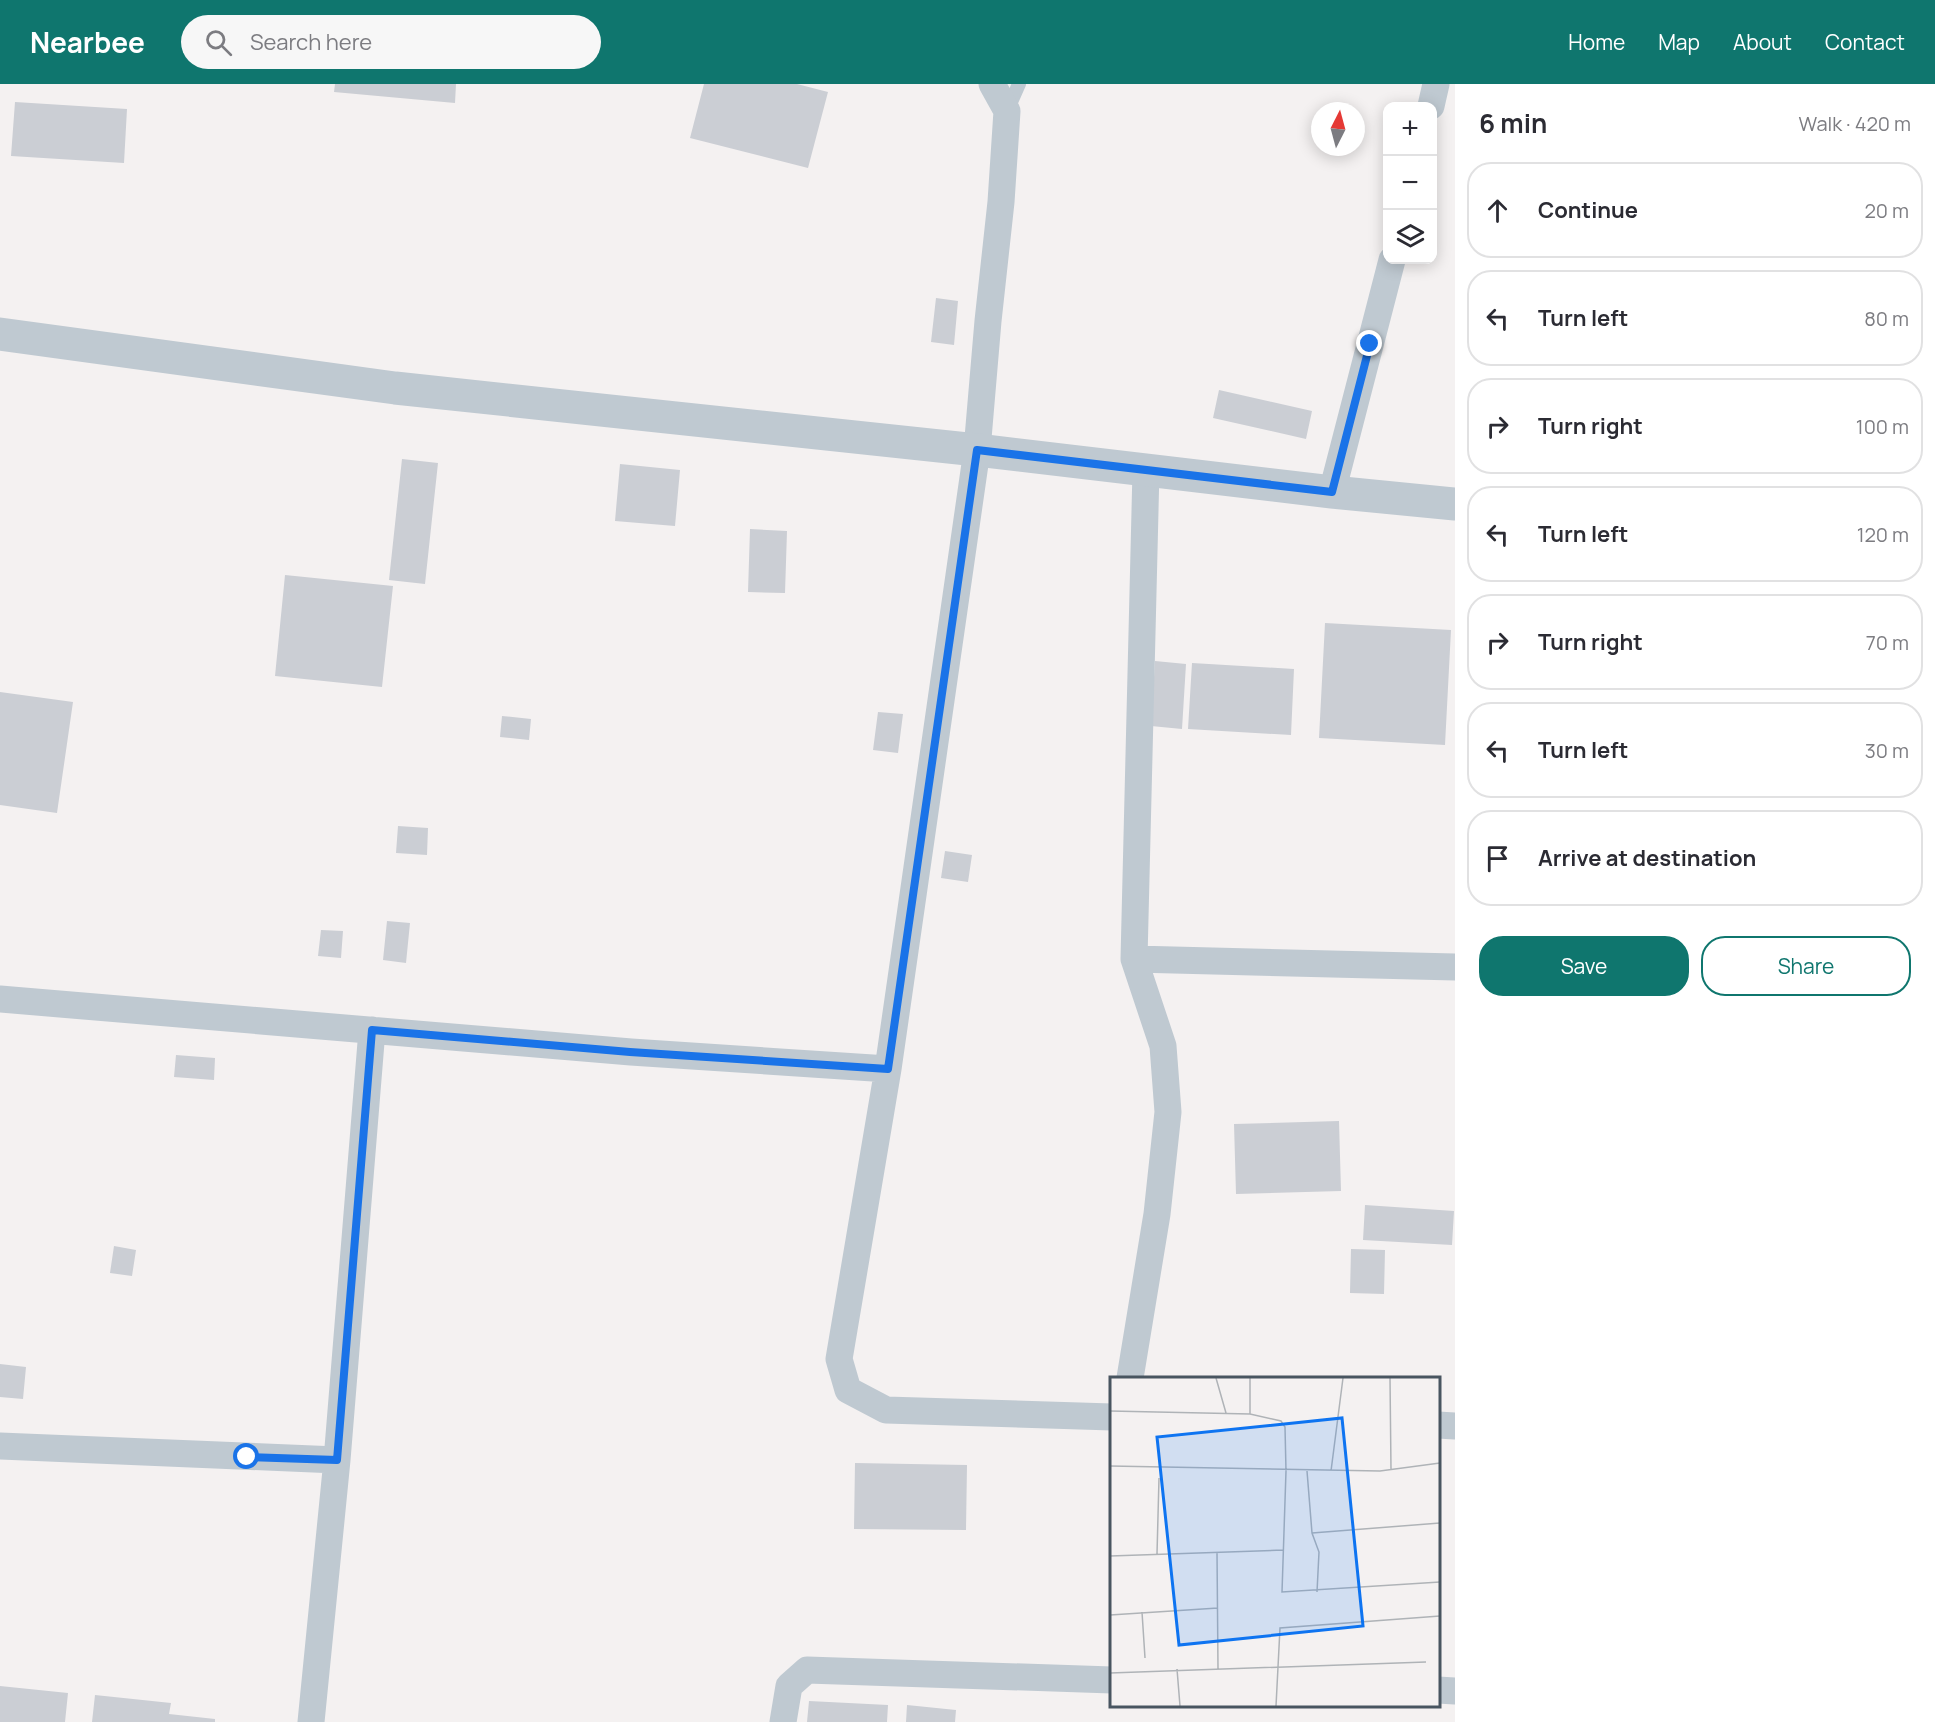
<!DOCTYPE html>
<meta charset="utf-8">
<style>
body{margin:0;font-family:Manrope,sans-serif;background:#f7f7f7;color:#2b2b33}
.controls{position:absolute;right:18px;top:18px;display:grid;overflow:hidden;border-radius:12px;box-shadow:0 3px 15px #0003}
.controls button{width:54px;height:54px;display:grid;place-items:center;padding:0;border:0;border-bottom:2px solid #e1e1e2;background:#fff;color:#2b2b33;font:30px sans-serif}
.compass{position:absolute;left:1311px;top:18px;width:54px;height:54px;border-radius:50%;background:#fff;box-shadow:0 3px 15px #0003;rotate:6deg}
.stop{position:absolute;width:18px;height:18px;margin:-14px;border:4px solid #1a73e8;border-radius:50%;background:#fff}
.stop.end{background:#1a73e8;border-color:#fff;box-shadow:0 2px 6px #0008}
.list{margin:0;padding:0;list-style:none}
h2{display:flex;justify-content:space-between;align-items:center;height:78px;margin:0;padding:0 24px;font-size:26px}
h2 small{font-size:20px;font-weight:400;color:#7c7c81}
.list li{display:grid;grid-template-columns:39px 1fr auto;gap:18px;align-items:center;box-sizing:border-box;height:96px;margin:0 12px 12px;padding:0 12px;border:2px solid #e1e1e2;border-radius:24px}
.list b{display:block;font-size:22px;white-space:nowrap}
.list em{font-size:20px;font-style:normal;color:#7c7c81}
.actions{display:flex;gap:12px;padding:18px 24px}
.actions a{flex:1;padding:14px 0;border:2px solid #0f766e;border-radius:24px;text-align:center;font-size:21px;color:#0f766e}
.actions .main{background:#0f766e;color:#fff}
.icon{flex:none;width:33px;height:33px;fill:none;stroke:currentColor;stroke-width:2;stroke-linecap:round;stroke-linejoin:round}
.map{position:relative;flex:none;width:1455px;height:1638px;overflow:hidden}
header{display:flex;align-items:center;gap:36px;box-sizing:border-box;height:84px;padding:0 30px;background:#0f766e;color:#fff}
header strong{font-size:28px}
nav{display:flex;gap:33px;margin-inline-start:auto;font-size:21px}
.search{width:420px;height:54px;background:#f7f7f7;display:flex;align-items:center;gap:15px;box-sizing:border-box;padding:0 21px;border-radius:33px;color:#7c7c81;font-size:22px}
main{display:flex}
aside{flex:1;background:#fff}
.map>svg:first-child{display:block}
</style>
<header>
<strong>Nearbee</strong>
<div class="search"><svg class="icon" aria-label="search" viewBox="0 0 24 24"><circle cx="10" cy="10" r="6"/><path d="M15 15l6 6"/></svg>Search here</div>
<nav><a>Home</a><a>Map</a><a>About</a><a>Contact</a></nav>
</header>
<main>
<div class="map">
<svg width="1455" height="1638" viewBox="0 0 1455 1638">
<rect width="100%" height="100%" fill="#f4f1f1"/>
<path fill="#cbced4" d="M335,0H456L455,19L334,8Z
M704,0H797L828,8L808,84L690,54Z
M15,18L127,25L124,79L11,72Z
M936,214L958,217L954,261L931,258Z
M1219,306L1312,327L1306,355L1213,334Z
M402,375L438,379L425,500L389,496Z
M620,380L680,386L675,442L615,437Z
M750,445L787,447L785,509L748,508Z
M285,491L393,502L382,603L275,592Z
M1325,539L1451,546L1445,661L1319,654Z
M1155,577L1186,580L1182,645L1151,642Z
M1192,579L1294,585L1291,651L1188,645Z
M0,608L73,618L57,729L0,721Z
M878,628L903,630L898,669L873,666Z
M502,632L531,635L529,656L500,653Z
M398,742L428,744L427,771L396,769Z
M945,767L972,771L968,798L941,794Z
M387,837L410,839L406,879L383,876Z
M321,846L343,847L341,874L318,872Z
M176,971L215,974L214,996L174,993Z
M1339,1037L1341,1107L1236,1110L1234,1040Z
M1365,1121L1454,1127L1452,1161L1363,1156Z
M114,1162L136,1166L132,1192L110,1189Z
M1351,1165L1385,1166L1384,1210L1350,1209Z
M0,1280L26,1283L23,1315L0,1313Z
M855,1379L967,1381L966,1446L854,1445Z
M0,1602L68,1609L65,1638H0Z
M95,1611L171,1619L169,1630L215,1635V1638H92Z
M809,1617L888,1621L887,1638H807Z
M907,1621L956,1626L955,1638H906Z"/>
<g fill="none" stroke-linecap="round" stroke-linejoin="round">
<path stroke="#bfc9d1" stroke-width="14" d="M1007,27L1019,0"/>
<path stroke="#bfc9d1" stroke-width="27" d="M992,0L1007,27L1001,118L988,237L977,366L888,985L839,1275L848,1306L886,1326L1112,1333
M1431,22L1436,0
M1332,408L1392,176
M1134,875L1455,883
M0,915L631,968L888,985
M1130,1294L1157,1130L1168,1028L1163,962L1134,875L1146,386
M1438,1341L1455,1342
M0,1362L337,1376
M1438,1606L1455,1607
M311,1638L337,1376L372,946
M783,1638L789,1602L807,1586L1112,1596"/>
<path stroke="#bfc9d1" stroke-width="33" d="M0,250L395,304L977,366L1332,408L1455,420"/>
</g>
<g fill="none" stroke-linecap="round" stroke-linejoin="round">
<path stroke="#1a73e8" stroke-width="8" d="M247,1373L337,1376L372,946L630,968L888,985L977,366L1332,408L1370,260"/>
</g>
<g transform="translate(1110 1293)">
<rect width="330" height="330" fill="#f4f1f1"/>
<path fill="none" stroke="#afb3b7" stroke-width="1.5" d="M106,1L116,36M280,1L281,93M0,34L140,37L171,44L175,50L176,94L172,215L330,205M140,37V1M0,89L270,94L330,86M197,94L202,156L209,175L207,215M221,94L233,1M202,156L330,146M107,175L108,292M47,177L49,101M0,179L173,173M32,235L35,281M0,238L108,231M67,292L70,329M0,296L316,285M166,329L170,251L330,239"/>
<path fill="#0e74f1" fill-opacity="0.15" stroke="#0e74f1" stroke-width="3" d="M232,41L253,249L69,268L47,60Z"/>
<rect width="330" height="330" fill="none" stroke="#485560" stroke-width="3"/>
</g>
</svg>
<div class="controls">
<button>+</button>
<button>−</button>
<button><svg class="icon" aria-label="layers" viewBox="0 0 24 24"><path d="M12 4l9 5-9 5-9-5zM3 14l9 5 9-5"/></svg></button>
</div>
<svg class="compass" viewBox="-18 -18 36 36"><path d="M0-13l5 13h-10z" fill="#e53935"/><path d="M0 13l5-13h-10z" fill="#7c7c81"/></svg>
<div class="stop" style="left:247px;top:1373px"></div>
<div class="stop end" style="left:1370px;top:260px"></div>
</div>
<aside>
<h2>6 min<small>Walk · 420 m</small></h2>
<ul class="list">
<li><svg class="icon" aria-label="ahead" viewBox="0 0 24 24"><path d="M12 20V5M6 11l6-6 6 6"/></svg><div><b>Continue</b></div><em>20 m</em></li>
<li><svg class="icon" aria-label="left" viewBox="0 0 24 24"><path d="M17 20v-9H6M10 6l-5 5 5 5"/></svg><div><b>Turn left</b></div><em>80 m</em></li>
<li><svg class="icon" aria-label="right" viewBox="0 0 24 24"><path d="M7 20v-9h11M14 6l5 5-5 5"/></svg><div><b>Turn right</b></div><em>100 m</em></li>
<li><svg class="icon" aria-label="left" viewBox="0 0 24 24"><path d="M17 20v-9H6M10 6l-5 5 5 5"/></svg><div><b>Turn left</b></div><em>120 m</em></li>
<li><svg class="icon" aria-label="right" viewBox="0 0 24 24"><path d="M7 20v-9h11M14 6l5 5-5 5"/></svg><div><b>Turn right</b></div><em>70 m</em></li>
<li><svg class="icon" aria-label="left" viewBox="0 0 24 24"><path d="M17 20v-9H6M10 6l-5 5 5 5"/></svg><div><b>Turn left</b></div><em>30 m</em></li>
<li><svg class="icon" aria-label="arrive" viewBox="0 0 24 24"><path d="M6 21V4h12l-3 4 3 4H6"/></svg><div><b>Arrive at destination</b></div></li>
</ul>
<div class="actions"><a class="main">Save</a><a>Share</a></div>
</aside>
</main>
